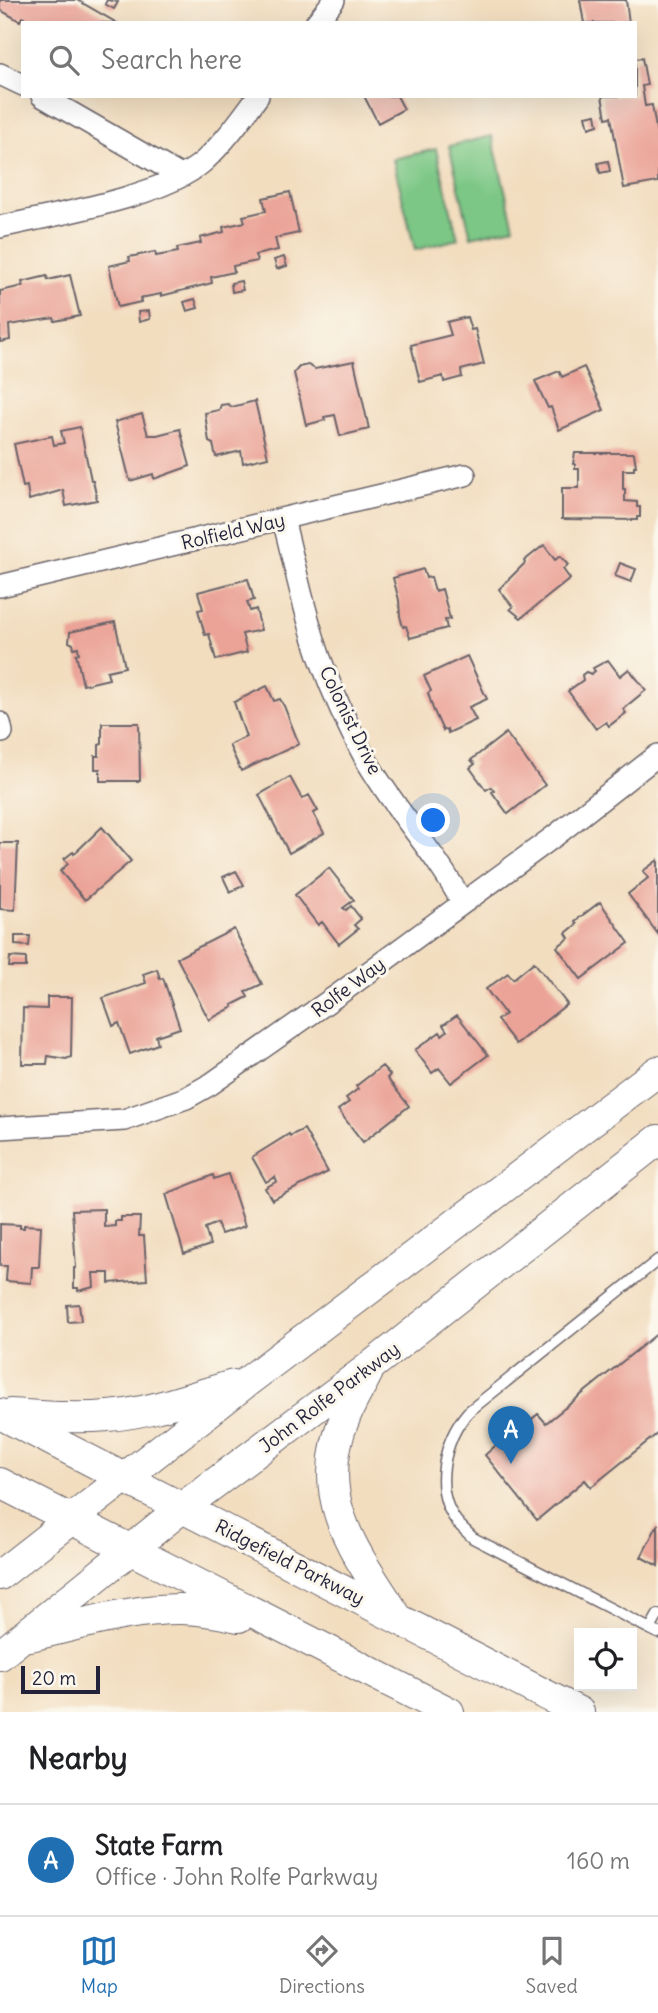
<!DOCTYPE html>
<meta charset="utf-8">
<style>
body{margin:0;font-family:Delius,sans-serif;background:#f2f2f2;color:#202124}
.controls{position:absolute;right:21px;bottom:21px;display:grid;overflow:hidden;border-radius:0px;box-shadow:0 7px 28px #0002}
.controls button{width:63px;height:63px;display:grid;place-items:center;padding:0;border:0;border-bottom:2px solid #e0e0e0;background:#fff;color:#202124;font:35px sans-serif}
.scale{position:absolute;left:21px;bottom:18px;width:79px;box-sizing:border-box;padding-left:7px;border:4px solid #22223b;border-top:0;font-size:19px;line-height:24px;white-space:nowrap;color:#22223b;-webkit-text-stroke:5px #fbf7ec;paint-order:stroke}
.you{position:absolute;left:434px;top:821px;width:24px;height:24px;margin:-18px;border:5px solid #fff;border-radius:50%;background:#1a73e8;box-shadow:0 0 0 10px #1a73e833}
.badge{display:grid;place-items:center;width:46px;height:46px;border-radius:50%;background:#1f6fb2;color:#fff;font-size:23px;font-weight:700}
.pin{position:absolute;translate:-50% -58px;filter:drop-shadow(0 2px 4px #0008)}
.pin::after{content:'';position:absolute;top:37px;width:24px;height:21px;background:inherit;clip-path:polygon(0 0,100% 0,50% 100%)}
.list{margin:0;padding:0;list-style:none}
h2{display:flex;justify-content:space-between;align-items:center;height:91px;margin:0;padding:0 28px;font-size:30px}
h2 small{font-size:23px;font-weight:400;color:#757577}
.list li{display:grid;grid-template-columns:46px 1fr auto;gap:21px;align-items:center;box-sizing:border-box;height:112px;padding:0 28px;border-top:2px solid #e0e0e0}
.list b{display:block;font-size:26px;white-space:nowrap}
.list p{margin:0;font-size:23px;white-space:nowrap;color:#757577}
.list em{font-size:23px;font-style:normal;color:#757577}
.icon{flex:none;width:38px;height:38px;fill:none;stroke:currentColor;stroke-width:2;stroke-linecap:round;stroke-linejoin:round}
.map{position:relative;flex:none;width:658px;height:1712px;overflow:hidden}
.search{position:absolute;background:#fff;box-shadow:0 7px 28px #0002;left:21px;right:21px;top:21px;height:77px;display:flex;align-items:center;gap:18px;box-sizing:border-box;padding:0 24px;border-radius:0px;color:#757577;font-size:26px}
.sheet{height:203px;background:#fff}
nav{display:flex;justify-content:space-around;align-items:center;box-sizing:border-box;height:98px;border-top:2px solid #e0e0e0;background:#fff;font-size:19px;color:#757577}
nav a{display:grid;justify-items:center;gap:4px}
nav .on{color:#1f6fb2}
.map>svg:first-child{display:block}
</style>
<div class="map">
<svg width="658" height="1712" viewBox="0 0 658 1712">
<rect width="100%" height="100%" fill="#fbf7ec"/>
<filter id="ink" filterUnits="userSpaceOnUse"><feTurbulence type="fractalNoise" baseFrequency=".0143" numOctaves="2"/><feDisplacementMap in="SourceGraphic" scale="14" xChannelSelector="R" yChannelSelector="G"/><feConvolveMatrix kernelMatrix="1 2 1 2 8 2 1 2 1" color-interpolation-filters="sRGB"/></filter>
<filter id="wash" filterUnits="userSpaceOnUse"><feTurbulence type="fractalNoise" baseFrequency=".00686" numOctaves="4" result="noise"/><feDisplacementMap in="SourceGraphic" scale="28" xChannelSelector="R" yChannelSelector="G"/><feGaussianBlur stdDeviation="1.57" result="paint"/><feColorMatrix in="noise" values="0 0 0 0 0 0 0 0 0 0 0 0 0 0 0 0 0 1.4 0 .05"/><feComposite in="paint" operator="in"/></filter>
<g filter="url(#wash)">
<rect width="100%" height="100%" fill="#f2ddbf"/>
<path fill="#7cc785" stroke="#4f7460" stroke-width="2" d="M492,136L514,227L471,237L449,146Z
M436,149L458,239L415,250L393,159Z"/>
<g id="blocks">
<path fill="#eba397" d="M0,0H77L117,23H33L22,17L20,21L0,10Z
M107,0L118,2L114,9L105,4Z
M580,0H626L629,23H584Z
M642,58L647,85L642,86L645,106L652,105L658,140V182L624,188L611,117L606,118L602,96H635V59Z
M364,96H397L404,109L378,123Z
M596,114L598,125L589,128L586,116Z
M608,161L610,171L600,173L598,163Z
M290,192L299,233L275,238L278,250L255,255L257,261L233,266L234,272L211,277L212,283L161,296V294L140,298L141,302L118,307L109,266L130,261L129,257L155,252L156,256L178,252L177,248L201,243L200,238L224,232L223,227L245,222L243,216L266,211L263,198Z
M284,257L287,266L277,269L274,260Z
M70,275L80,316L55,321L54,318L9,325L10,340L0,342V291L23,286L22,282L47,276L48,280Z
M241,281L243,290L232,292L231,283Z
M195,299L198,308L187,311L184,302Z
M149,311L150,319L139,322L138,312Z
M467,317L471,330L475,329L484,364L461,370L462,377L444,382L443,376L420,382L411,345L451,335L447,322Z
M354,361L369,429L340,436L335,415L324,417L325,420L306,425L294,373L299,367L308,365L315,369Z
M584,367L604,410L559,430L551,407L548,408L535,381L559,371L562,377Z
M255,401L268,457L243,463L241,451L216,457L213,444L209,442L205,413L219,410L221,405L228,404L232,407Z
M142,414L148,435H157L180,429L190,466L154,479L153,474L130,481L115,422Z
M80,427L91,480H93L97,500L66,506L63,490L29,500L27,486L23,487L14,444L52,436L54,445L64,443L61,431Z
M575,453H634L636,466H634V470H623V489H625V501L637,502V507H640V517H637V520L562,519V488H579V469H575V464H573Z
M544,545L555,560L560,556L568,565L563,569L570,579L521,618L510,609L513,607L499,589L525,563L524,561Z
M620,563L636,569L631,582L615,576Z
M423,569L426,578L431,577L435,591L442,589L450,619L445,620L447,628L410,638L406,626L403,627L400,616L399,600L393,578Z
M248,579L254,600L247,602L250,611L256,609L261,630L242,634L247,652L216,660L209,634L205,635L198,610L203,609L198,592Z
M115,622L125,667L107,671L109,679L83,685L76,654L79,653L78,647L74,648L73,644L69,642L70,632Z
M467,656L487,699L469,707L476,720L448,733L447,729L443,731L433,709L428,693L431,691L424,676Z
M608,660L620,676L629,669L646,690L623,709L626,713L609,726L606,722L596,729L568,691L583,680L582,675L586,672L591,674L595,671L593,668Z
M267,686L274,701L280,699L284,706L299,744L241,771L229,745L246,737L234,702Z
M102,723H139L140,781H100V769H95V756H99V745L102,744Z
M506,733L545,785L508,814L492,792L494,791L491,787L486,790L470,768L475,764L471,760Z
M290,777L302,799L309,795L318,811L313,813L324,833L289,853L259,795Z
M102,827L131,861L85,900L60,871L68,864L64,859L73,852L74,854Z
M0,843H18L15,910L0,909Z
M658,860V934L628,894L648,878L643,871Z
M329,868L354,900L343,908L346,910L351,906L361,919L354,925L358,929L339,944L322,922L318,925L295,895Z
M236,871L244,885L230,892L223,877Z
M600,902L629,943L581,979L557,947L569,938L566,933L577,924L575,921Z
M234,929L262,984L245,992L248,997L232,1005L233,1007L209,1020L177,958Z
M15,936H30L29,946L15,945Z
M10,957L26,958V967H9Z
M534,962L567,1004L516,1044L497,1020L505,1014L486,989L508,973L513,979Z
M157,969L160,979L163,978L180,1028L156,1036L158,1044L130,1054L119,1023L113,1026L103,998L146,983L143,974Z
M47,997H72L71,1057L66,1059L48,1056L47,1064H22L23,1008L47,1009Z
M457,1015L488,1055L451,1083L439,1068L432,1073L415,1050L440,1032L442,1035L447,1031L443,1025Z
M382,1066L390,1075L387,1078L409,1106L363,1142L338,1110L349,1102L346,1098L358,1089L356,1086Z
M304,1129L328,1172L272,1200L265,1188L277,1181L275,1177L266,1182L252,1157L289,1134L290,1136Z
M228,1174L245,1226L221,1234L217,1223L205,1228L210,1245L184,1254L166,1194L213,1175L214,1179Z
M104,1209V1227L115,1226V1221H121V1217H140L139,1236H144L147,1280L109,1283V1273H93L94,1287L78,1291V1288H74V1268H76L72,1210Z
M0,1224L20,1225V1228H24V1225L41,1226L39,1267H32L31,1283L6,1281L7,1266H0Z
M79,1304L81,1321L68,1322L67,1305Z
M658,1333V1433L591,1487L585,1480L537,1520L485,1455L516,1427L519,1430L538,1414L546,1423Z
M658,1524V1566L641,1557Z"/>
</g>
</g>
<g filter="url(#ink)">
<use href="#blocks" fill-opacity="0" stroke="#6b6369" stroke-width="2"/>
<g fill="none" stroke-linecap="round" stroke-linejoin="round">
<g stroke="#6b6369" stroke-width="13">
<path id="lane" d="M658,1260L468,1412C444,1440 432,1490 457,1522C462,1528 468,1533 473,1538L658,1633
M650,1629L658,1615"/>
</g>
<g stroke="#6b6369" stroke-width="24">
<path id="street" d="M316,23L334,0
M0,74L23,85
M42,96L181,176
M0,227C53,215 163,197 203,162C224,143 241,119 258,96
M283,519C295,565 304,613 320,658C332,691 347,725 364,756C392,807 434,850 462,902
M0,586L465,475
M0,723L2,732
M0,1128L124,1120L186,1098L211,1084L339,994L556,835L658,755"/>
</g>
<g stroke="#6b6369" stroke-width="32">
<path id="secondary" d="M368,1372C361,1386 352,1400 346,1415C310,1497 355,1552 397,1617
M0,1414L579,1712
M11,1414C43,1416 76,1419 108,1416C151,1413 193,1396 234,1385
M0,1483L449,1712
M0,1575L248,1381L658,1071
M30,1636C79,1625 130,1609 180,1609C200,1609 220,1613 239,1617
M0,1655L183,1507L371,1366L658,1140"/>
</g>
<use href="#lane" stroke="#fff" stroke-width="10"/>
<use href="#street" stroke="#fff" stroke-width="21"/>
<use href="#secondary" stroke="#fff" stroke-width="30"/>
</g>
</g>
<g text-anchor="middle" stroke-width="6" stroke-linejoin="round" paint-order="stroke">
<g font-size="19" fill="#22223b" stroke="#fbf7ec">
<text transform="translate(233 531) rotate(-13)" y="7">Rolfield Way</text>
<text transform="translate(351 720) rotate(64)" y="7">Colonist Drive</text>
<text transform="translate(348 987) rotate(-37)" y="7">Rolfe Way</text>
<text transform="translate(329 1397) rotate(-37)" y="7">John Rolfe Parkway</text>
<text transform="translate(290 1562) rotate(27)" y="7">Ridgefield Parkway</text>
</g>
</g>
</svg>
<div class="controls">
<button><svg class="icon" aria-label="locate" viewBox="0 0 24 24"><circle cx="12" cy="12" r="6"/><path d="M12 2v4M12 18v4M2 12h4M18 12h4"/></svg></button>
</div>
<div class="scale">20 m</div>
<div class="you"></div>
<div class="pin badge" style="left:511px;top:1464px">A</div>
<div class="search"><svg class="icon" aria-label="search" viewBox="0 0 24 24"><circle cx="10" cy="10" r="6"/><path d="M15 15l6 6"/></svg>Search here</div>
</div>
<section class="sheet">
<h2>Nearby<small></small></h2>
<ul class="list">
<li><span class="badge">A</span><div><b>State Farm</b><p>Office · John Rolfe Parkway</p></div><em>160 m</em></li>
</ul>
</section>
<nav>
<a class="on"><svg class="icon" aria-label="map" viewBox="0 0 24 24"><path d="M3 6l6-2 6 2 6-2v14l-6 2-6-2-6 2zM9 4v14M15 6v14"/></svg>Map</a>
<a><svg class="icon" aria-label="directions" viewBox="0 0 24 24"><path d="M12 3l9 9-9 9-9-9zM9 14v-3h6M13 9l2 2-2 2"/></svg>Directions</a>
<a><svg class="icon" aria-label="saved" viewBox="0 0 24 24"><path d="M7 4h10v16l-5-4-5 4z"/></svg>Saved</a>
</nav>
